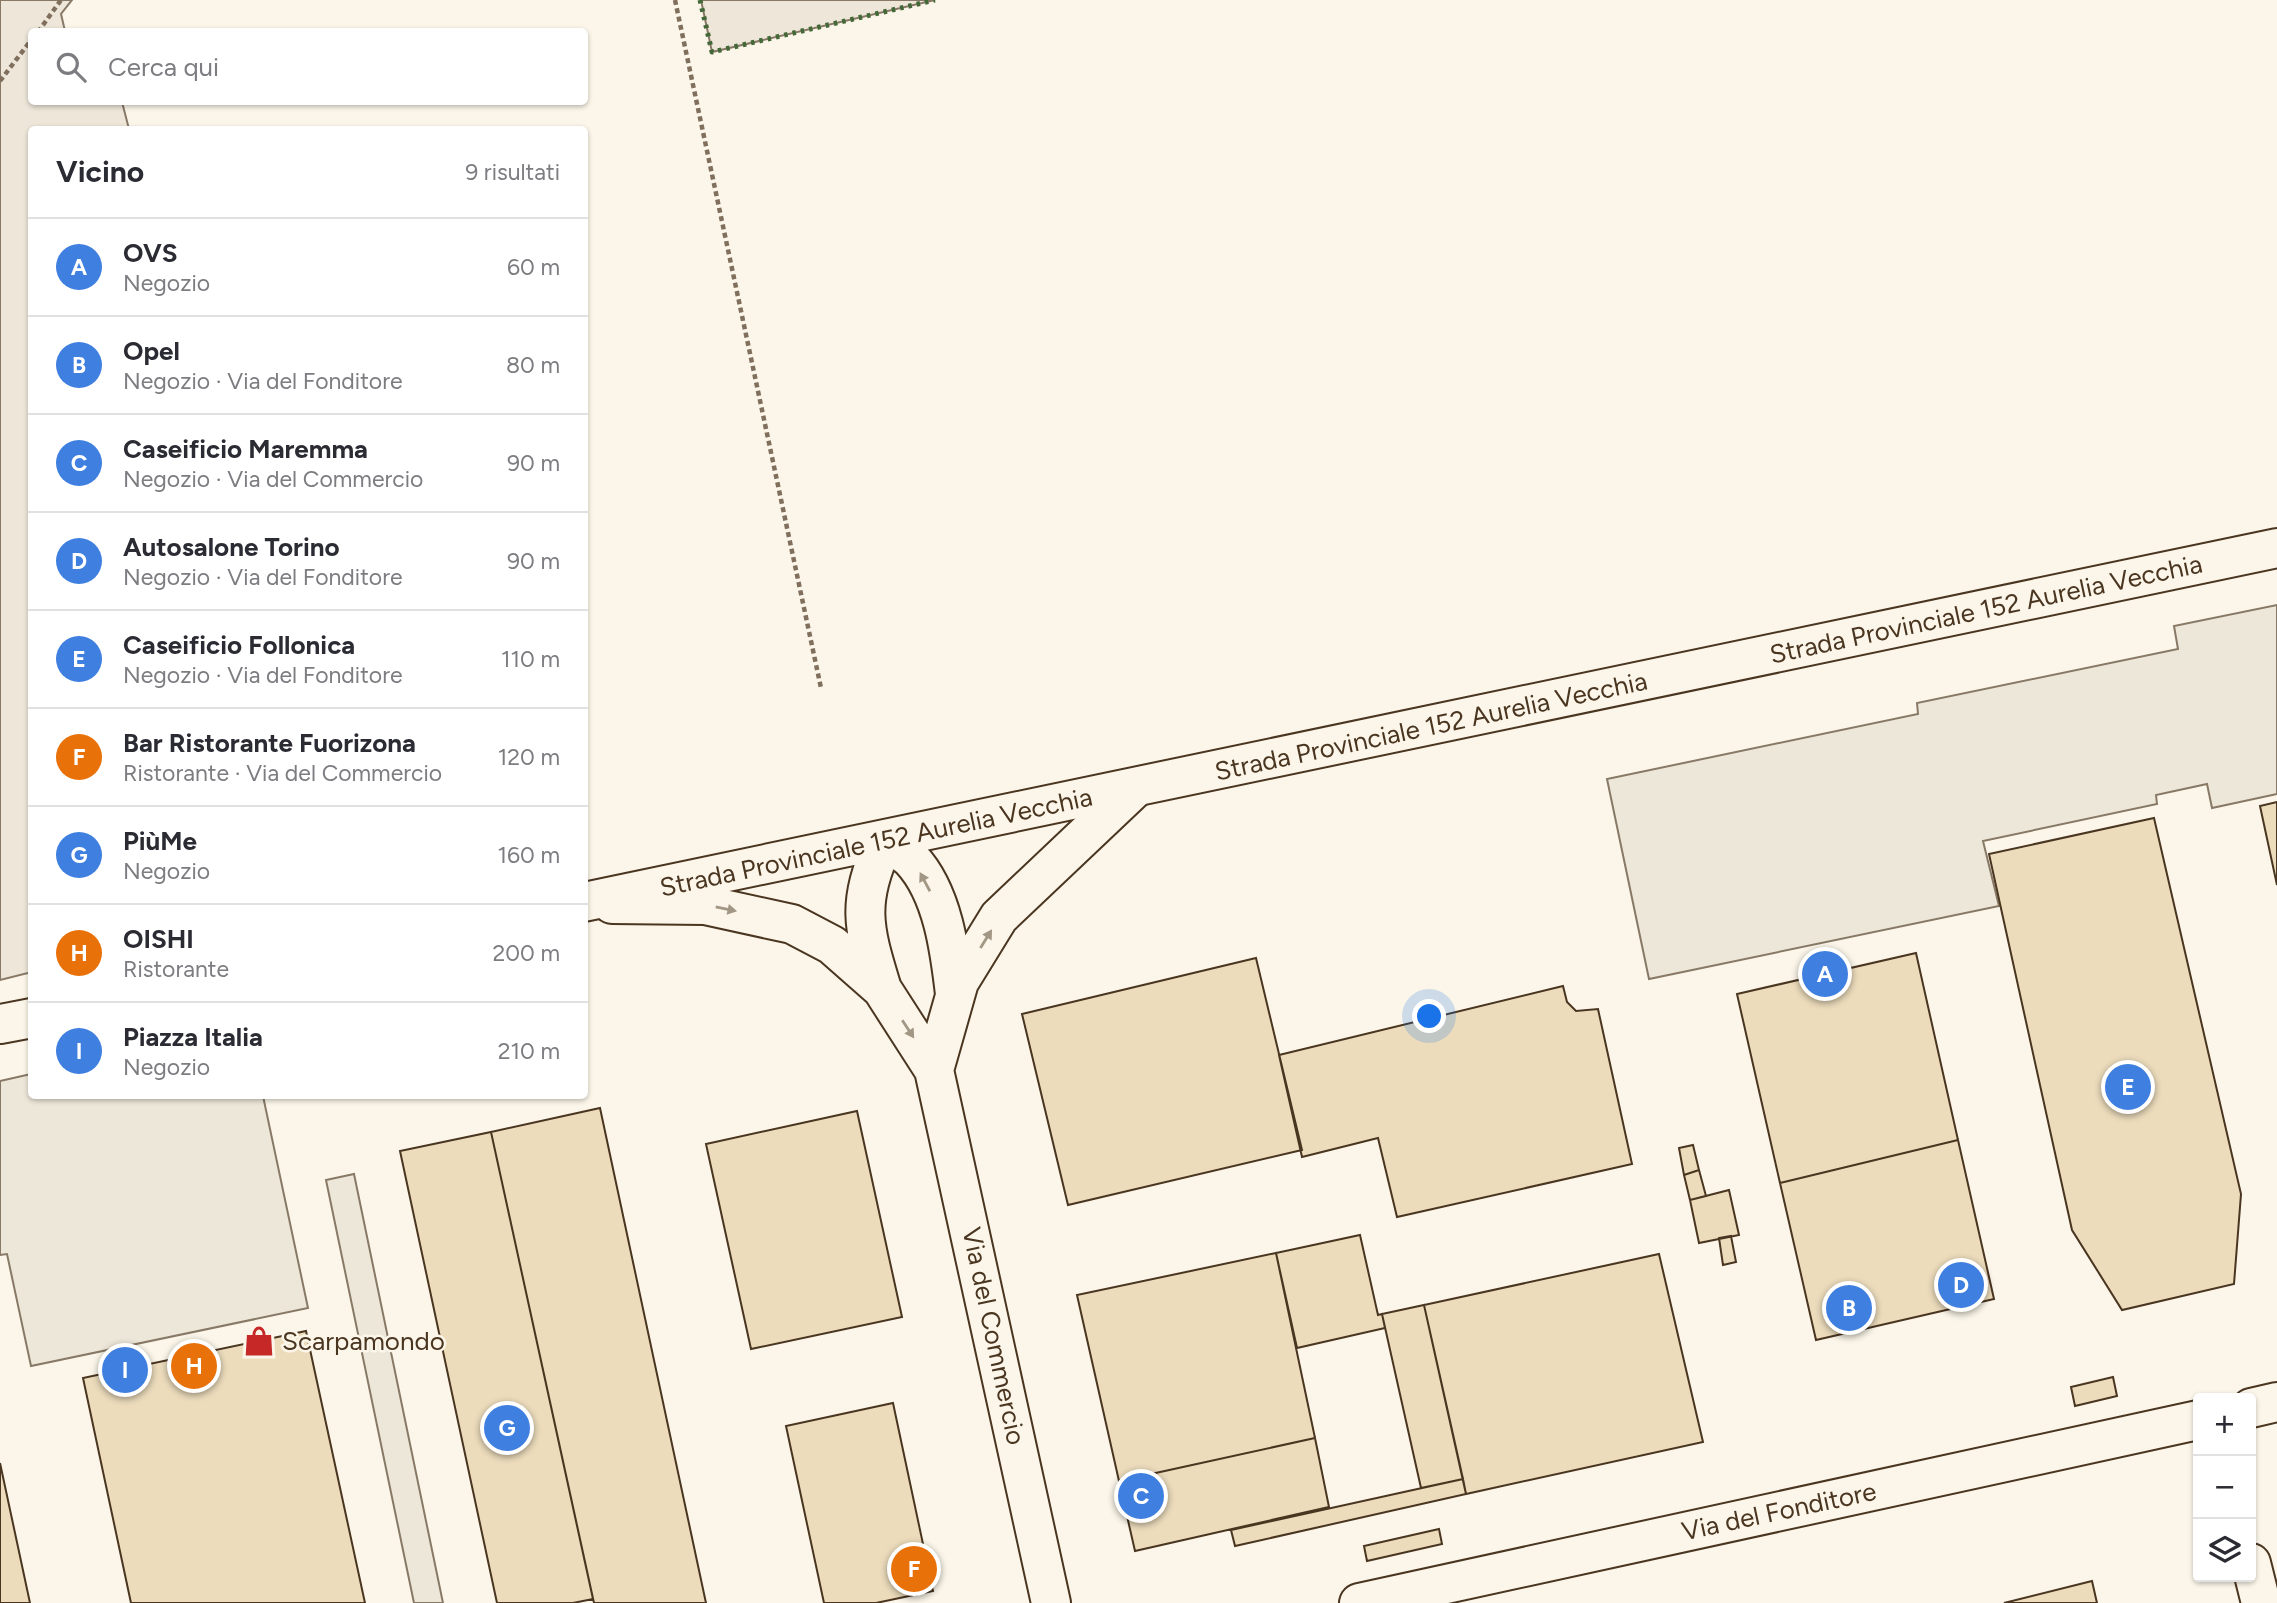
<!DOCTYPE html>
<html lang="it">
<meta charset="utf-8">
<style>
body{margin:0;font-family:Figtree,sans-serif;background:#f2f2f3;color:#2b2b33}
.controls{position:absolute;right:21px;bottom:21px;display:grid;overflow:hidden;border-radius:7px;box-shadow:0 2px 5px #0004}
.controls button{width:63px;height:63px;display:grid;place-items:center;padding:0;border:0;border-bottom:2px solid #e1e1e2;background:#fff;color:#2b2b33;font:35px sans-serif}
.you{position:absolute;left:1430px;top:1017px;width:24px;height:24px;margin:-18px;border:5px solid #fff;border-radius:50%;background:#1a73e8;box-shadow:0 0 0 10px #1a73e833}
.badge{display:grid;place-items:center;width:46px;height:46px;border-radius:50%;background:#111827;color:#fff;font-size:23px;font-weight:700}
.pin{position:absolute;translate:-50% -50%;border:4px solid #fff;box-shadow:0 2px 7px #0006}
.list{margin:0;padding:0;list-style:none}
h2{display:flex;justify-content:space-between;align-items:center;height:91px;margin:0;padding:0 28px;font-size:30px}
h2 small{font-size:23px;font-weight:400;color:#7c7c81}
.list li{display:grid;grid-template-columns:46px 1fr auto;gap:21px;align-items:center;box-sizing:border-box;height:98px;padding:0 28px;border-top:2px solid #e1e1e2}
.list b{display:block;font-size:26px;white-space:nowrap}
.list p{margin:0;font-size:23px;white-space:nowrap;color:#7c7c81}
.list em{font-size:23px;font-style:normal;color:#7c7c81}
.icon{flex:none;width:38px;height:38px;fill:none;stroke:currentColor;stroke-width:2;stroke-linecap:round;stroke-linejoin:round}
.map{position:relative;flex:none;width:2277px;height:1603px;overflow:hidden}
.search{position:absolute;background:#fff;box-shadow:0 2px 5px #0004;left:28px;top:28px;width:560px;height:77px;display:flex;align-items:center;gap:18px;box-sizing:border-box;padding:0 24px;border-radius:7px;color:#7c7c81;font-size:26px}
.panel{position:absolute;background:#fff;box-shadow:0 2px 5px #0004;left:28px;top:126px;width:560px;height:973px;border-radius:7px}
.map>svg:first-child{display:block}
</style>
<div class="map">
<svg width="2277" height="1603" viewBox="0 0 2277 1603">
<rect width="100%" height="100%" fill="#fbf6e9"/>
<path fill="#ede6d9" stroke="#887966" stroke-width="2" d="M0,0H72L61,14L65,31L32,32V102H122L129,129L32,130V972L0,980Z
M701,0H935L712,52Z"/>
<path fill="#ede7d9" stroke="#887966" stroke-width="2" d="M2277,605V794L2212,808L2207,784L2156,795L2157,804L1983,841L1999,906L1649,979L1607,779L1918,714L1917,703L2178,649L2174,626Z
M31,1074L32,1096H263L308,1308L31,1366L7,1254L0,1255V1081Z
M354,1174L443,1603H414L326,1180Z"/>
<path fill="#ecdcbc" stroke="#4a3520" stroke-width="2" d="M2277,802V885L2260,806Z
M2154,818L2241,1194L2234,1284L2122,1310L2072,1230L1989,854Z
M1916,953L1958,1140L1780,1183L1737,994Z
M1256,958L1302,1150L1068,1205L1022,1014Z
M1563,986L1567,1002L1576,1011L1598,1009L1632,1164L1397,1217L1378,1138L1302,1157L1279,1055Z
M600,1108L706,1603H594L491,1132Z
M857,1111L902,1317L751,1349L706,1144Z
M491,1132L593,1599L573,1603H497L400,1151Z
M1958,1140L1994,1299L1816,1340L1780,1183Z
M1693,1145L1699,1170L1684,1175L1679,1148Z
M1699,1170L1706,1196L1690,1200L1684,1175Z
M1729,1190L1739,1235L1699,1243L1690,1200Z
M1360,1235L1378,1315L1382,1314L1385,1328L1297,1348L1276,1253Z
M1731,1236L1736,1262L1723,1265L1719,1238Z
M1276,1253L1315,1438L1119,1481L1077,1295Z
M1659,1254L1703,1442L1466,1494L1424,1305Z
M1424,1305L1463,1479L1421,1488L1382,1314Z
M306,1331L365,1603H131L83,1378Z
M2113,1377L2117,1396L2075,1406L2071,1387Z
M893,1403L933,1591L876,1603H824L786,1426Z
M1315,1438L1329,1507L1135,1551L1119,1481Z
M0,1463L30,1603H0Z
M1463,1479L1466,1494L1235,1546L1231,1530Z
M1439,1529L1442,1544L1367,1561L1364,1546Z
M2092,1581L2097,1603H2004Z"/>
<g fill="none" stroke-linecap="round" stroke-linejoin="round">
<g stroke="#4a3520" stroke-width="42">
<path id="minor" d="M612,904L705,905L792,924L832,945L882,989L934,1070L1051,1603
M882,989C862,924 857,904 884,841C892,847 904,852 911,859C943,893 950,951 955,994
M934,1070L959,982L999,917L1134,789
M2251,1408L2277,1402
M2251,1563L2261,1603
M1359,1603L2198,1420"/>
</g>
<g stroke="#4a3520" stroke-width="42">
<path id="major" d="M584,902L2277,548
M0,1024L32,1018"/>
</g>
<path stroke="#7f6f5c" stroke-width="4.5" stroke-dasharray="5 3.5" stroke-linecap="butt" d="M675,0L821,688
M38,32L61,0
M0,81L32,39"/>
<use href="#minor" stroke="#fbf6e9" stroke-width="38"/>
<use href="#major" stroke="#fbf6e9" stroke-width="38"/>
<path stroke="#436837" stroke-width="5" stroke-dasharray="3.5 5" stroke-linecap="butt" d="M700,0L712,52L935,0"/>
</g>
<defs><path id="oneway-solid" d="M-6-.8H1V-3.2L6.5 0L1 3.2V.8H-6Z" transform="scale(1.75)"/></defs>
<g fill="#a29684">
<use href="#oneway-solid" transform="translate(925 882) rotate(-118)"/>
<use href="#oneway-solid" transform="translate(726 909) rotate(12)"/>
<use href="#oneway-solid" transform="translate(986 939) rotate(-58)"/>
<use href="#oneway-solid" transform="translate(908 1029) rotate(57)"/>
</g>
<defs>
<g id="shop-bare" transform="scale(2.415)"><path d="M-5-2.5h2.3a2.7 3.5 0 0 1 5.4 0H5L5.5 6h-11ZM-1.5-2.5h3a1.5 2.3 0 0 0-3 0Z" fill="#c62828" stroke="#fbf6e9" stroke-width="2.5" paint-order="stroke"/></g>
</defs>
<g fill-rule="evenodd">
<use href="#shop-bare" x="259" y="1341"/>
</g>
<g text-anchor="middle" stroke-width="5" stroke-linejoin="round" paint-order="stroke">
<g font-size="26" fill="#4a3520" stroke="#fbf6e9">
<text transform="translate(1986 609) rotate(-12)" y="9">Strada Provinciale 152 Aurelia Vecchia</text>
<text transform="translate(1431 726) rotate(-12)" y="9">Strada Provinciale 152 Aurelia Vecchia</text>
<text transform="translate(876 842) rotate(-12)" y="9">Strada Provinciale 152 Aurelia Vecchia</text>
<text transform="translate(994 1336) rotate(78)" y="9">Via del Commercio</text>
<text transform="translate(1779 1511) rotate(-12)" y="9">Via del Fonditore</text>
</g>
<g font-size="26" fill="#4a3520" stroke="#fbf6e9" text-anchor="start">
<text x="282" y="1350">Scarpamondo</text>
</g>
</g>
</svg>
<div class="controls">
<button>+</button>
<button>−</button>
<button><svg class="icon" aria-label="layers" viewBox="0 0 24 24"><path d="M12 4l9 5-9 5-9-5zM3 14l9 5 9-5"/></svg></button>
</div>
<div class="you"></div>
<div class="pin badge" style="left:1825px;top:974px;background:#3f7fe0">A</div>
<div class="pin badge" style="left:1849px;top:1308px;background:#3f7fe0">B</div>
<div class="pin badge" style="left:1141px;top:1496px;background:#3f7fe0">C</div>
<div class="pin badge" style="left:1961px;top:1285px;background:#3f7fe0">D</div>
<div class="pin badge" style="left:2128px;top:1087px;background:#3f7fe0">E</div>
<div class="pin badge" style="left:914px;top:1569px;background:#e8710a">F</div>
<div class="pin badge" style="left:507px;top:1428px;background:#3f7fe0">G</div>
<div class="pin badge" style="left:194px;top:1366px;background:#e8710a">H</div>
<div class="pin badge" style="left:125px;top:1370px;background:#3f7fe0">I</div>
<div class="search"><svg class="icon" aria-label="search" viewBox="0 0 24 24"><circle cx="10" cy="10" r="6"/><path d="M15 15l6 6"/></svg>Cerca qui</div>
<section class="panel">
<h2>Vicino<small>9 risultati</small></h2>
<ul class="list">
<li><span class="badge" style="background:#3f7fe0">A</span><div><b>OVS</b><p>Negozio</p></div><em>60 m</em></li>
<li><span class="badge" style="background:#3f7fe0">B</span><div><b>Opel</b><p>Negozio · Via del Fonditore</p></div><em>80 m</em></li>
<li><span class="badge" style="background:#3f7fe0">C</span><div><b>Caseificio Maremma</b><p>Negozio · Via del Commercio</p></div><em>90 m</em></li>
<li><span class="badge" style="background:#3f7fe0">D</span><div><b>Autosalone Torino</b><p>Negozio · Via del Fonditore</p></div><em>90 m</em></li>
<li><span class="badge" style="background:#3f7fe0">E</span><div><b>Caseificio Follonica</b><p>Negozio · Via del Fonditore</p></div><em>110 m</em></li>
<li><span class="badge" style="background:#e8710a">F</span><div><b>Bar Ristorante Fuorizona</b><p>Ristorante · Via del Commercio</p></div><em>120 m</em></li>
<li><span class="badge" style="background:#3f7fe0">G</span><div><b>PiùMe</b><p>Negozio</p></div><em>160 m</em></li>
<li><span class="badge" style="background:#e8710a">H</span><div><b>OISHI</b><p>Ristorante</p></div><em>200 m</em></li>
<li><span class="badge" style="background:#3f7fe0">I</span><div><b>Piazza Italia</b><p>Negozio</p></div><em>210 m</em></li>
</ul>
</section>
</div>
